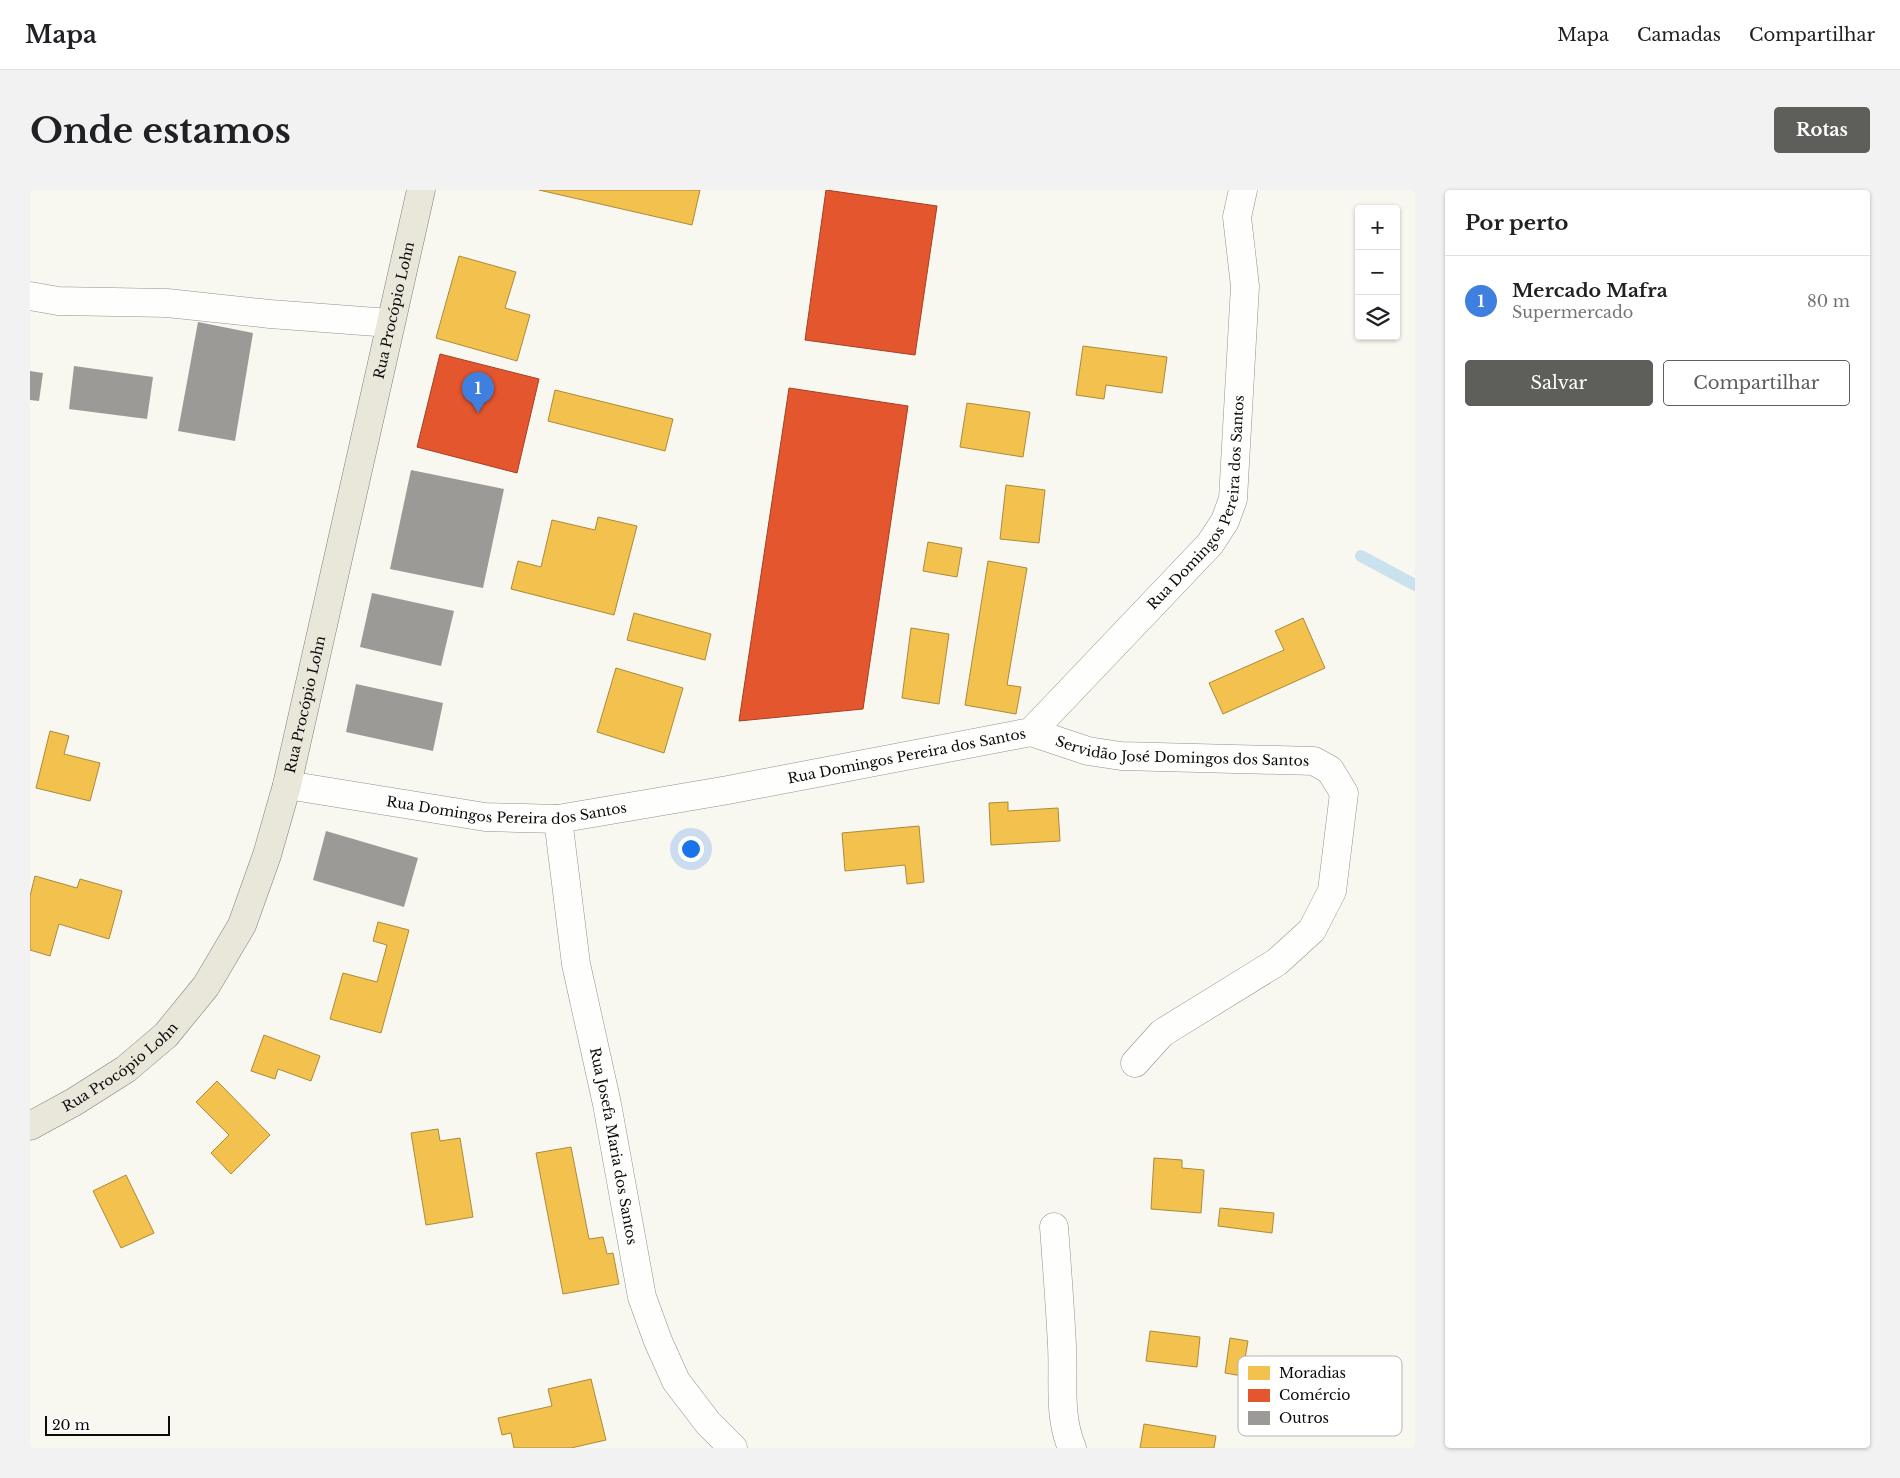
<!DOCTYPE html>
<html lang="pt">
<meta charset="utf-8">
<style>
body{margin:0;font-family:"Libre Baskerville",serif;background:#f2f2f2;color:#202124}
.controls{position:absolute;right:15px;top:15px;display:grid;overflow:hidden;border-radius:5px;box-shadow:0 1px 4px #0004}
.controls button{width:45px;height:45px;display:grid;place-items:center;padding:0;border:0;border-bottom:1px solid #e0e0e0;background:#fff;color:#202124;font:25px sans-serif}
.scale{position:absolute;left:15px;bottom:12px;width:125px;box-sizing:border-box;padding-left:5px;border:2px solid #0b0b0b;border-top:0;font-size:14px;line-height:18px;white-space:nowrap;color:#0b0b0b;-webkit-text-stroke:4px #fff;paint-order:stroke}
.you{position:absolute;left:660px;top:658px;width:18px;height:18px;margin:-12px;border:4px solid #fff;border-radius:50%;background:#1a73e8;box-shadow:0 0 0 8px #1a73e833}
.badge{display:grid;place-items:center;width:32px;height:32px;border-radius:50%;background:#5e5e5b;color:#fff;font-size:16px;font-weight:700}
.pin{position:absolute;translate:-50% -41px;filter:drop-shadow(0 1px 2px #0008)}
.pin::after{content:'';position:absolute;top:26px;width:18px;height:15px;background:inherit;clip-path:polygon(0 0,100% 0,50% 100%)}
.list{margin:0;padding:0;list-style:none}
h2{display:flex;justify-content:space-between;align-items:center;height:65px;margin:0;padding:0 20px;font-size:21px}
h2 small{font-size:16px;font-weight:400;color:#757577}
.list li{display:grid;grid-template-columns:32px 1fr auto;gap:15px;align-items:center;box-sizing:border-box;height:90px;padding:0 20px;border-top:1px solid #e0e0e0}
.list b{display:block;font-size:19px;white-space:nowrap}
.list p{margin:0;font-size:16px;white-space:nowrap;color:#757577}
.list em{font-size:16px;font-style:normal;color:#757577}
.actions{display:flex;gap:10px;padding:15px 20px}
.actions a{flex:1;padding:11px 0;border:1px solid #5e5e5b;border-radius:5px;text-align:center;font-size:18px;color:#5e5e5b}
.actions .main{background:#5e5e5b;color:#fff}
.icon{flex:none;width:28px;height:28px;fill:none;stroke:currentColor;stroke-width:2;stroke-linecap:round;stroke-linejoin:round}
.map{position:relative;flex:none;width:1385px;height:1258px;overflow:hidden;border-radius:5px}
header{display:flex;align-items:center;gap:30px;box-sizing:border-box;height:70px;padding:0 25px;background:#fff;border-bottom:1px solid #e0e0e0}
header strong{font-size:24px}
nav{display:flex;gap:28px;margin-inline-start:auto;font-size:18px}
.intro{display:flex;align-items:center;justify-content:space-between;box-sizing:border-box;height:120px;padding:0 30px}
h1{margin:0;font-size:35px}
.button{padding:12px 22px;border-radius:5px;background:#5e5e5b;color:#fff;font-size:18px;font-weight:700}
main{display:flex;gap:30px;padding:0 30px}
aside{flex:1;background:#fff;border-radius:5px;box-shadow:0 1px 4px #0004}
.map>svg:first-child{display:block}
</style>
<header>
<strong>Mapa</strong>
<nav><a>Mapa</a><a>Camadas</a><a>Compartilhar</a></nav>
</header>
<div class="intro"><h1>Onde estamos</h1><a class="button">Rotas</a></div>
<main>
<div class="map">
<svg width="1385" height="1258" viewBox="0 0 1385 1258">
<rect width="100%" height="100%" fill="#f8f7f0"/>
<path fill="#f2c14e" stroke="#ad8a3a" d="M509,0H670L662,35Z
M429,66L486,82L475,118L500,125L487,171L406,148Z
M1053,156L1137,167L1132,203L1076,195L1074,209L1046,205Z
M525,200L643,229L635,261L518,231Z
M937,213L1000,222L993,267L930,257Z
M976,295L1015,300L1009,353L970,349Z
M568,327L607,336L584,425L481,399L488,371L511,377L522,330L565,340Z
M898,352L932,358L927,387L893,381Z
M958,371L997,378L977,495L991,497L986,524L935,515Z
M604,423L681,444L675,470L597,450Z
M1273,428L1295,478L1193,524L1179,493L1254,460L1245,441Z
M881,438L919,444L909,514L872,508Z
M586,478L653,498L634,563L567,542Z
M20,541L39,546L34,564L70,573L60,611L6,598Z
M978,612V621L1028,618L1030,651L961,655L959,613Z
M889,636L894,692L877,694L875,675L815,681L812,643Z
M5,686L47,698L50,689L92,701L79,749L29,734L20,766L0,760V706Z
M348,732L379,740L351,843L300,829L313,783L347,792L357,755L343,751Z
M234,845L290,866L281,891L248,879L245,889L221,881Z
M187,891L240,945L201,984L181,963L199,945L166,912Z
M408,939L410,951L430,948L443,1027L396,1035L381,943Z
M541,957L559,1049L573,1047L577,1064L583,1063L589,1094L533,1104L506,963Z
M1124,968L1152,970V978L1174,980L1171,1023L1121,1019Z
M96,985L124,1043L91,1058L63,1001Z
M1190,1018L1244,1023L1242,1043L1188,1036Z
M1120,1141L1170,1147L1167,1177L1116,1171Z
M1200,1148L1218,1151L1212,1186L1195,1183Z
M561,1189L576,1250L541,1258H484L481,1243L472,1245L468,1228L522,1216L518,1199Z
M1114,1234L1186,1246L1184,1258H1110Z"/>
<path fill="#e4572e" stroke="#a34024" d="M796,0L907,16L885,165L775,150Z
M410,164L509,189L487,283L387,257Z
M759,198L878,216L833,519L709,531Z"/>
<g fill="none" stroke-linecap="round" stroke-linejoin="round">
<path stroke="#cae1ee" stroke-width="12" d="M1331,366L1385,395"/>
</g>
<path fill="#9b9a96" d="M168,132L223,143L205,251L148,241Z
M44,176L123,187L117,229L39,219Z
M0,181L13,183L9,211L0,210Z
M381,280L474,299L453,398L360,379Z
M342,403L424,421L411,476L330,457Z
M326,494L413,513L403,561L316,542Z
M296,641L388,668L374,717L283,690Z"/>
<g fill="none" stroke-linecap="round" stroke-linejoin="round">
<g stroke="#92918e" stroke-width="29">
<g id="minor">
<path d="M0,106L28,111L137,113L240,124L360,133"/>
<path id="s1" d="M1001,542L1058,561L1091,566L1284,571L1300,580L1314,603L1302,701L1282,740L1247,772L1132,843L1105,873"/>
<path id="s2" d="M257,595L455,627L528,629L698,600L1001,542L1180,354L1195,331L1203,309L1215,96L1207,27L1213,0"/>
<path id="s3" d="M528,629L546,774L577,914L612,1107L628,1151L646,1191L678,1233L703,1258"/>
<path d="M1024,1037C1027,1077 1030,1116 1032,1156C1034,1190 1028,1225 1042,1258"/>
</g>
</g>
<g stroke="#7f7f7b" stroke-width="29">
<g id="major">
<path id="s4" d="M0,936L44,912L96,879L136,845L176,796L212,735L237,665L257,595L391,0"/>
</g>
</g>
<use href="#minor" stroke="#fefefd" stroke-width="28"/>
<use href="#major" stroke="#e9e6da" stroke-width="28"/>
</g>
<g text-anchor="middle" stroke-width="5" stroke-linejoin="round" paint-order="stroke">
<g font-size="14" fill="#0b0b0b" stroke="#fff">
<text dy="5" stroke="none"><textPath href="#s4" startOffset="932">Rua Procópio Lohn</textPath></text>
<text dy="5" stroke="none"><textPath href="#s2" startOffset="1048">Rua Domingos Pereira dos Santos</textPath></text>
<text dy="5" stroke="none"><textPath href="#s4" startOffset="528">Rua Procópio Lohn</textPath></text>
<text dy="5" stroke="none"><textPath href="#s1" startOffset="154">Servidão José Domingos dos Santos</textPath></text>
<text dy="5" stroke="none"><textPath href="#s2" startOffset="628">Rua Domingos Pereira dos Santos</textPath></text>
<text dy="5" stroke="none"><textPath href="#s2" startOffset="222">Rua Domingos Pereira dos Santos</textPath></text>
<text dy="5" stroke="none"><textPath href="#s4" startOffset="108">Rua Procópio Lohn</textPath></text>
<text dy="5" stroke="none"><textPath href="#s3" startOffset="332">Rua Josefa Maria dos Santos</textPath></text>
</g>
</g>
<rect x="1208" y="1166" width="164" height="80" rx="8" fill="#fff" stroke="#b6b6b6" stroke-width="1"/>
<rect x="1218" y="1176" width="22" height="14" fill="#f2c14e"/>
<rect x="1218" y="1199" width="22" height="13" fill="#e4572e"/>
<rect x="1218" y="1221" width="22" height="14" fill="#9b9a96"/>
<g font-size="14" fill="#0b0b0b">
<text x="1249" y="1188">Moradias</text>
<text x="1249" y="1210">Comércio</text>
<text x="1249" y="1233">Outros</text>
</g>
</svg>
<div class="controls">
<button>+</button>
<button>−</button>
<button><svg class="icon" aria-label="layers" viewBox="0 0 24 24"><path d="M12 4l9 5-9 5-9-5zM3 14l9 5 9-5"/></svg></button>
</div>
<div class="scale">20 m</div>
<div class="you"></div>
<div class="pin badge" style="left:448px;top:223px;background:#3f7fe0">1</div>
</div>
<aside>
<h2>Por perto<small></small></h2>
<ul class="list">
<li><span class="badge" style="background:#3f7fe0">1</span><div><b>Mercado Mafra</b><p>Supermercado</p></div><em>80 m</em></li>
</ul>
<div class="actions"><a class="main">Salvar</a><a>Compartilhar</a></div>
</aside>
</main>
